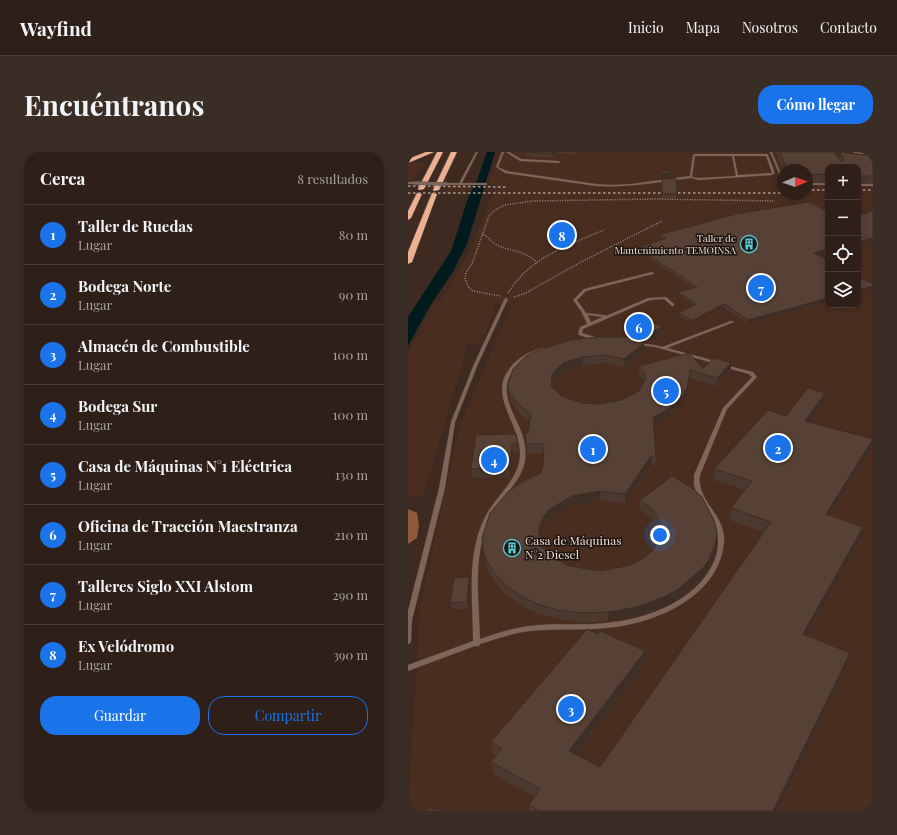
<!DOCTYPE html>
<html lang="es">
<meta charset="utf-8">
<style>
body{margin:0;font-family:"Playfair Display",serif;background:#3a2d25;color:#f1f3f6}
.controls{position:absolute;right:12px;top:12px;display:grid;overflow:hidden;border-radius:8px;box-shadow:0 2px 10px #0003}
.controls button{width:36px;height:36px;display:grid;place-items:center;padding:0;border:0;border-bottom:1px solid #493e37;background:#2e2018;color:#f1f3f6;font:20px sans-serif}
.compass{position:absolute;left:369px;top:12px;width:36px;height:36px;border-radius:50%;background:#2e2018;box-shadow:0 2px 10px #0003;rotate:88deg}
.you{position:absolute;left:252px;top:383px;width:14px;height:14px;margin:-10px;border:3px solid #fff;border-radius:50%;background:#1a73e8;box-shadow:0 0 0 6px #1a73e833}
.badge{display:grid;place-items:center;width:26px;height:26px;border-radius:50%;background:#1a73e8;color:#fff;font-size:13px;font-weight:700}
.pin{position:absolute;translate:-50% -50%;border:2px solid #fff;box-shadow:0 1px 4px #0006}
.list{margin:0;padding:0;list-style:none}
h2{display:flex;justify-content:space-between;align-items:center;height:52px;margin:0;padding:0 16px;font-size:17px}
h2 small{font-size:13px;font-weight:400;color:#a7a3a2}
.list li{display:grid;grid-template-columns:26px 1fr auto;gap:12px;align-items:center;box-sizing:border-box;height:60px;padding:0 16px;border-top:1px solid #493e37}
.list b{display:block;font-size:15px;white-space:nowrap}
.list p{margin:0;font-size:13px;white-space:nowrap;color:#a7a3a2}
.list em{font-size:13px;font-style:normal;color:#a7a3a2}
.actions{display:flex;gap:8px;padding:12px 16px}
.actions a{flex:1;padding:9px 0;border:1px solid #1a73e8;border-radius:16px;text-align:center;font-size:14px;color:#1a73e8}
.actions .main{background:#1a73e8;color:#fff}
.icon{flex:none;width:22px;height:22px;fill:none;stroke:currentColor;stroke-width:2;stroke-linecap:round;stroke-linejoin:round}
.map{position:relative;flex:none;width:465px;height:659px;overflow:hidden;border-radius:16px}
header{display:flex;align-items:center;gap:24px;box-sizing:border-box;height:56px;padding:0 20px;background:#2e2018;border-bottom:1px solid #493e37}
header strong{font-size:19px}
nav{display:flex;gap:22px;margin-inline-start:auto;font-size:14px}
.intro{display:flex;align-items:center;justify-content:space-between;box-sizing:border-box;height:96px;padding:0 24px}
h1{margin:0;font-size:28px}
.button{padding:10px 18px;border-radius:16px;background:#1a73e8;color:#fff;font-size:14px;font-weight:700}
main{display:flex;gap:24px;padding:0 24px}
aside{flex:1;background:#2e2018;border-radius:16px;box-shadow:0 2px 10px #0003}
.map>svg:first-child{display:block}
</style>
<header>
<strong>Wayfind</strong>
<nav><a>Inicio</a><a>Mapa</a><a>Nosotros</a><a>Contacto</a></nav>
</header>
<div class="intro"><h1>Encuéntranos</h1><a class="button">Cómo llegar</a></div>
<main>
<aside>
<h2>Cerca<small>8 resultados</small></h2>
<ul class="list">
<li><span class="badge">1</span><div><b>Taller de Ruedas</b><p>Lugar</p></div><em>80 m</em></li>
<li><span class="badge">2</span><div><b>Bodega Norte</b><p>Lugar</p></div><em>90 m</em></li>
<li><span class="badge">3</span><div><b>Almacén de Combustible</b><p>Lugar</p></div><em>100 m</em></li>
<li><span class="badge">4</span><div><b>Bodega Sur</b><p>Lugar</p></div><em>100 m</em></li>
<li><span class="badge">5</span><div><b>Casa de Máquinas N°1 Eléctrica</b><p>Lugar</p></div><em>130 m</em></li>
<li><span class="badge">6</span><div><b>Oficina de Tracción Maestranza</b><p>Lugar</p></div><em>210 m</em></li>
<li><span class="badge">7</span><div><b>Talleres Siglo XXI Alstom</b><p>Lugar</p></div><em>290 m</em></li>
<li><span class="badge">8</span><div><b>Ex Velódromo</b><p>Lugar</p></div><em>390 m</em></li>
</ul>
<div class="actions"><a class="main">Guardar</a><a>Compartir</a></div>
</aside>
<div class="map">
<svg width="465" height="659" viewBox="0 0 465 659">
<rect width="100%" height="100%" fill="#3e2a20"/>
<path fill="#492e20" fill-rule="evenodd" d="M92,0H424L465,5V659H0L12,456L51,275L104,153L53,151L87,153L74,191L60,192L15,344L0,345V200L28,150H33L63,96L88,33L80,32ZM420,15H450V153H420ZM375,18H399V42H375Z
M7,10L17,11L4,30H0V11Z
M41,33H62L54,42H37Z"/>
<path fill="#8f593f" d="M0,357L9,361L11,373L9,386L0,392Z"/>
<path fill="#011a1d" d="M79,0H87L59,92L46,118L22,154L0,194V165L43,99L61,43L68,31Z"/>
<g fill="none" stroke-linecap="round" stroke-linejoin="round">
<g stroke="#5a473d" stroke-width="0.5">
<path id="service" d="M68,0H70L54,31H79V33H38V32L39,31H51Z
M94,0H96L90,15L99,19L188,32L203,33L223,32L282,24L285,3L286,2H359L360,3L367,21L364,23L291,28L283,26C251,30 220,36 188,34L97,21L88,15ZM287,4H324L328,24L291,26L284,25ZM326,4H358L364,21L330,23Z
M98,0H101L113,7L151,9L152,10L151,11L112,9Z
M362,0H364L375,26V30L374,29Z
M0,30H6L7,31L6,32H0Z
M399,31H420V33H399Z
M450,32H465V34H450Z
M244,120L246,121L245,122L178,139L169,148L178,161L196,163L198,164L240,146L258,145L266,152V154H264L256,147L242,148L175,177L174,181L190,186V188H186L171,183L170,182L172,175L179,172L173,159L165,148L176,137ZM180,163L195,165L183,170Z
M97,146L100,147L70,212L47,270L37,336L4,468L3,489L2,491L0,492V459L31,336L43,270L66,212Z
M323,169H324L326,170L259,196L311,210V211L309,212L247,195L230,193L228,192L230,191L247,193L254,195Z
M135,196L137,197V198C124,202 112,209 104,220C90,241 107,262 114,282C117,291 118,300 117,309C113,331 91,347 82,366C64,404 71,447 72,487C89,481 105,476 122,474C144,471 165,473 186,472C224,470 265,459 292,431C303,419 311,404 310,387C309,364 289,351 286,332C286,329 286,326 286,323L315,256L344,225L341,222L315,215V214L317,213L345,220L349,225L319,257L292,323C292,326 291,329 292,332C295,353 318,366 316,390C312,442 253,469 207,475C179,479 151,476 122,479C105,481 89,487 72,492L71,494H67L0,519V513L65,489C65,448 58,405 76,367C85,347 106,332 111,311C118,280 86,253 96,226C97,223 100,219 102,216C110,205 123,199 135,196Z"/>
</g>
<g stroke="#5a473d" stroke-width="1">
<path id="tertiary" d="M445,0L465,1V3L447,1Z"/>
</g>
<g stroke="#5a473d" stroke-width="1">
<path id="motorway" d="M18,0H26L0,11V7Z
M29,0H35L16,37L11,38L10,37Z
M43,0H49L31,38L26,39L25,38Z
M9,41L14,42L3,66L0,68V59Z
M24,41L29,42L4,110L0,112V100Z"/>
</g>
<path stroke="#98877e" stroke-width="1.5" stroke-dasharray="1 1.5" stroke-linecap="butt" d="M74,82C81,84 82,90 89,93C103,100 118,98 129,111
M100,141C121,106 160,93 196,78
M92,144L65,139L61,136L57,127L58,120L64,112L81,64L87,58L97,53L124,49L247,47L367,49
M106,145L116,142L173,110L254,69"/>
<use href="#service" fill="#7e655a" fill-rule="evenodd"/>
<use href="#tertiary" fill="#7e655a" fill-rule="evenodd"/>
<use href="#motorway" fill="#ebaf92" fill-rule="evenodd"/>
<path stroke="#ab9b93" stroke-width="1.5" stroke-dasharray="2.5 2.5" stroke-linecap="butt" d="M0,34L98,35
M399,38H420
M450,38H465
M0,41H375"/>
<g stroke="#5a473d" stroke-width="3.5" stroke-linecap="butt">
<path id="service-bridge" d="M6,31L39,32"/>
</g>
<use href="#service-bridge" stroke="#7e655a" stroke-width="3"/>
</g>
<path fill="#4b382e" d="M117,0H169L168,2L147,1L145,6L118,5Z
M368,0H426L431,7L432,0L465,4V32H450V15H420V30H399V18H375Z
M254,27L269,42L268,46H254Z
M420,59V100L409,102L340,171L315,155L285,170L270,164V161L286,153L270,142V140L286,136L230,99V96L255,87L251,85V83Z
M223,175L255,183L239,190L223,183Z
M236,191V198L216,215L197,211L175,213L156,219L144,230V235L153,244L174,251L190,252L214,248L231,239L236,230V228L231,222V214L295,217L323,211V219L308,234L281,226L278,244L275,252L260,266L245,274L248,304V313H243L217,351L192,348L165,353L143,366L138,371L132,384V389L134,395L145,406L161,414L192,419L223,413L239,404L245,398L249,392L253,381L247,369L232,357V348L307,402L301,416L295,425L269,448L256,454L229,464L200,469L176,471L150,467L131,462L114,454L100,444L89,433L81,421L77,408L75,399L133,321L135,314L136,301H119L117,281H120L122,270L112,263L102,248L100,232L105,217Z
M417,241L416,251L402,270L463,297L422,363L455,375L453,386L399,483L442,501L440,513L369,659H122L121,653L126,645L85,622L83,610L88,604L85,602L83,590L237,511L168,603L192,615L356,380L322,368L323,356L337,338L306,328V317L378,264Z
M108,282L110,301H105L103,323L102,325L64,326L63,317Z
M62,432L60,457H44L42,451Z"/>
<path fill="#3d2e26" d="M145,0H147V1L145,6Z
M267,20V24L254,26V22Z
M465,86V89L450,92V90Z
M420,97V100L405,103L406,101Z
M465,134V136L450,140V138Z
M420,146V149L340,171V168Z
M316,152L315,155L285,170V168Z
M255,175V183L239,190V182Z
M236,191V198L216,215V207Z
M175,205V213L156,219L144,230L143,242V234L144,222L155,211Z
M323,211V219L308,234L309,226Z
M282,218L281,226L278,244L275,252L260,266L244,275L245,266Z
M417,241L416,251L395,280L397,269Z
M465,287L463,297L416,373L418,362Z
M104,292L105,301L103,323L102,325L101,316Z
M243,304V313L217,351V342Z
M192,339V348L165,353L143,366L138,371L132,384V397L131,375L137,362L142,357L164,344Z
M455,375L453,386L393,494L395,482Z
M309,380L307,402L301,416L295,425L269,448L256,454L229,464L200,469V460Z
M61,425L62,432L60,457L59,450Z
M237,499V511L162,611L161,599Z
M442,501L440,513L369,659H365Z"/>
<path fill="#574136" stroke="#3d2e26" d="M117,0H145V2Z
M372,0H426L432,9L436,8L432,0L465,4V24H450V15H420V22L399,23V18H379Z
M254,19H267V20L254,22Z
M268,26L269,42H254V27Z
M400,50L420,59V97L406,101L420,108V146L340,168L316,152L285,168L270,161L288,152L270,140L289,135L230,96L258,86L251,83L328,62Z
M465,59V86L450,90V63Z
M450,124L465,132V134L450,138Z
M239,168L255,175L239,182L223,175Z
M190,185H218L236,191L216,207L197,203L175,205L155,211L144,222L143,234L153,244L174,251L190,252L214,248L231,239L238,227L236,219L231,214L281,201L295,217L306,206L323,211L309,226L282,218L279,236L275,243L260,257L245,266L248,304H243L217,342L192,339L164,344L142,357L137,362L131,375V388L134,395L145,406L161,414L192,419L223,413L239,404L245,398L249,392L253,378V372L247,360L232,348L264,324L284,336L294,345L306,368L309,380L307,393L302,406L295,416L269,438L256,445L229,455L200,460L175,461L149,458L130,452L113,444L99,434L88,423L80,411L75,399L74,386L82,361L100,340L112,331L133,321L135,314L136,292H119L117,281H120L123,262L112,254L101,240L100,232L105,217L118,204L128,199L163,188Z
M400,236L417,241L397,269L465,287L418,362L455,375L395,482L442,501L365,659H127L129,657L121,653L132,637L83,610L94,596L83,590L179,477L190,482L192,479L237,499L161,599L192,615L363,370L323,356L344,329L306,317L360,258L378,264Z
M108,282L110,292H104L102,314L101,316L63,317L68,283Z
M61,425L59,450L42,451L46,426Z
M20,656L46,659H19Z"/>
<defs>
<g id="building-ring" transform="scale(0.9)"><circle r="9.5" fill="#1e1510" stroke="#52cbd8" stroke-width="1.5"/><path d="M-4-6H4V6H1V3H-1V6H-4ZM-2.5-4.3h1.7v1.8h-1.7ZM.8-4.3h1.7v1.8H.8ZM-2.5-1h1.7V.8h-1.7ZM.8-1h1.7V.8H.8Z" fill="#52cbd8"/></g>
</defs>
<g fill-rule="evenodd">
<use href="#building-ring" x="341" y="92"/>
<use href="#building-ring" x="104" y="396"/>
</g>
<g text-anchor="middle" stroke-width="3" stroke-linejoin="round" paint-order="stroke">
<g font-size="10" fill="#eddfd8" stroke="#1e1510" text-anchor="end">
<text x="328" y="90">Taller de<tspan x="328" dy="12">Mantenimiento TEMOINSA</tspan></text>
</g>
<g font-size="12" fill="#eddfd8" stroke="#1e1510" text-anchor="start">
<text x="117" y="393">Casa de Máquinas<tspan x="117" dy="14">N°2 Diesel</tspan></text>
</g>
</g>
</svg>
<div class="controls">
<button>+</button>
<button>−</button>
<button><svg class="icon" aria-label="locate" viewBox="0 0 24 24"><circle cx="12" cy="12" r="6"/><path d="M12 2v4M12 18v4M2 12h4M18 12h4"/></svg></button>
<button><svg class="icon" aria-label="layers" viewBox="0 0 24 24"><path d="M12 4l9 5-9 5-9-5zM3 14l9 5 9-5"/></svg></button>
</div>
<svg class="compass" viewBox="-18 -18 36 36"><path d="M0-13l5 13h-10z" fill="#e53935"/><path d="M0 13l5-13h-10z" fill="#a7a3a2"/></svg>
<div class="you"></div>
<div class="pin badge" style="left:185px;top:297px">1</div>
<div class="pin badge" style="left:370px;top:296px">2</div>
<div class="pin badge" style="left:163px;top:557px">3</div>
<div class="pin badge" style="left:86px;top:308px">4</div>
<div class="pin badge" style="left:258px;top:239px">5</div>
<div class="pin badge" style="left:231px;top:175px">6</div>
<div class="pin badge" style="left:353px;top:136px">7</div>
<div class="pin badge" style="left:154px;top:83px">8</div>
</div>
</main>
